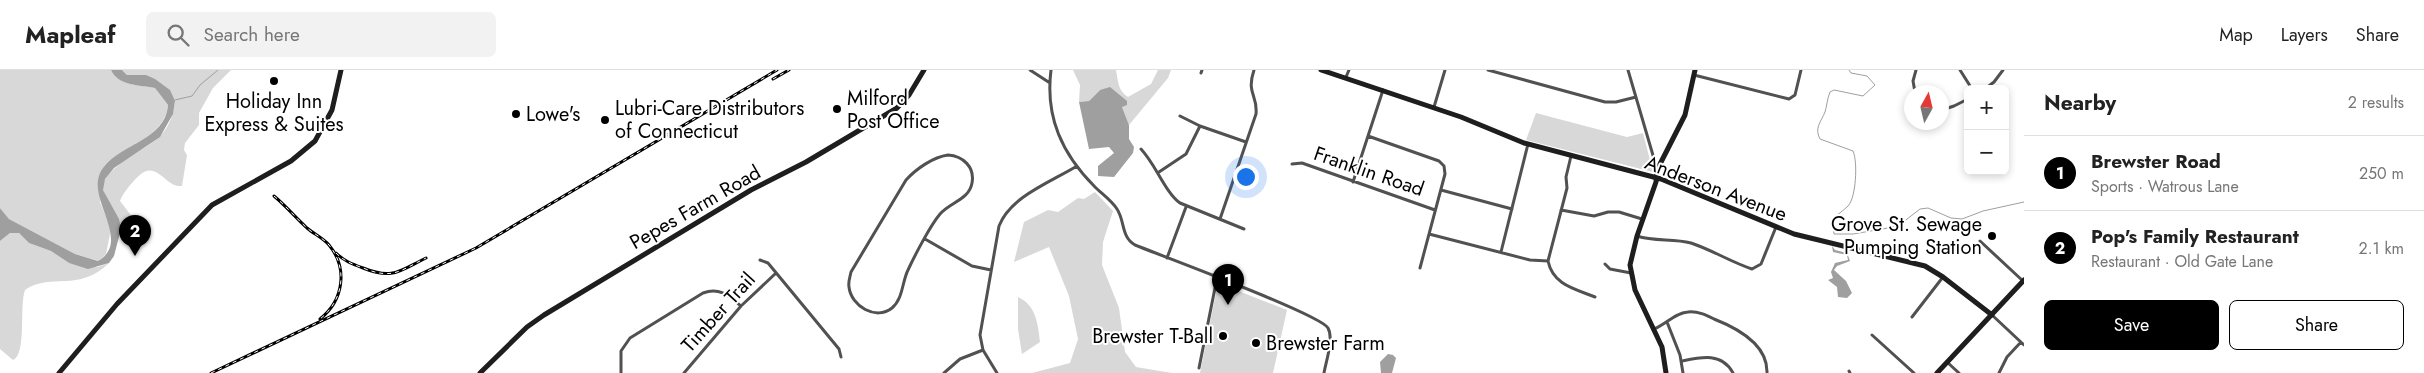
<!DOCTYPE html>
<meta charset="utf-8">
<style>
body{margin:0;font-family:Jost,sans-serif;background:#f2f2f2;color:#222}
.controls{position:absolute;right:15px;top:15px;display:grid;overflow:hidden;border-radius:8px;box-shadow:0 2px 8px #0003}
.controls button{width:45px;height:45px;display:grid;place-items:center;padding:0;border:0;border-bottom:1px solid #e0e0e0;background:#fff;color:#222;font:25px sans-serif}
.compass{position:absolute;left:1904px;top:15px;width:45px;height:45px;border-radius:50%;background:#fff;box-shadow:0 2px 8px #0003;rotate:8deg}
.you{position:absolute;left:1245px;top:106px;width:18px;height:18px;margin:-12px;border:4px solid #fff;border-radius:50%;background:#1a73e8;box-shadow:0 0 0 8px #1a73e833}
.badge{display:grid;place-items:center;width:32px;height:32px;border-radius:50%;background:#000;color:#fff;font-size:16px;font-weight:700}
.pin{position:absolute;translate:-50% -41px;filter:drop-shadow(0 1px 2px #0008)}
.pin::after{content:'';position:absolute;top:26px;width:18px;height:15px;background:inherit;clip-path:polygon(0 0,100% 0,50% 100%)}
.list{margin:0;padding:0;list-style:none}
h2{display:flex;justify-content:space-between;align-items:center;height:65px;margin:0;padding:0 20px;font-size:21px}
h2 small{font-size:16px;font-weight:400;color:#767676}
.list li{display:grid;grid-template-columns:32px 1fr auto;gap:15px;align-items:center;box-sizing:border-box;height:75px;padding:0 20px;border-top:1px solid #e0e0e0}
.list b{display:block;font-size:19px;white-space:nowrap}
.list p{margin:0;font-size:16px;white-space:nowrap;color:#767676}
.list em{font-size:16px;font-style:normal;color:#767676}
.actions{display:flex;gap:10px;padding:15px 20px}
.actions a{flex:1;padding:11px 0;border:1px solid #000;border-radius:8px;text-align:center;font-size:18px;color:#000}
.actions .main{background:#000;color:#fff}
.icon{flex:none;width:28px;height:28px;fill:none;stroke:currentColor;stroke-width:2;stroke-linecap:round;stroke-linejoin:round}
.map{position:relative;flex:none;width:2024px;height:303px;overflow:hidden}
header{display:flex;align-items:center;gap:30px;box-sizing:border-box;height:70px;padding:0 25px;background:#fff;border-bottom:1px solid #e0e0e0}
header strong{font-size:24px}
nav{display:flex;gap:28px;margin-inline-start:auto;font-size:18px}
.search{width:350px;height:45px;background:#f2f2f2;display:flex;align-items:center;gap:12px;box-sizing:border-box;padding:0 18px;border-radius:8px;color:#767676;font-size:19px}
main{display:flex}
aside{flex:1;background:#fff}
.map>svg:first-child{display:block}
</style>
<header>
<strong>Mapleaf</strong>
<div class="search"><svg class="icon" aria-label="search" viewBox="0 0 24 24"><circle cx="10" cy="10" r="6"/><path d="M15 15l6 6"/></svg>Search here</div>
<nav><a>Map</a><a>Layers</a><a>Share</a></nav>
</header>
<main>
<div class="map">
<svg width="2024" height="303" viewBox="0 0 2024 303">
<rect width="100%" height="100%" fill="#fff"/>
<path fill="#d8d8d8" d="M0,0H111C118,16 141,15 155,18L168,35C165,67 124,77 104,96L100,132L111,159L106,184L99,191L75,184L9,149L0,138Z
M122,0H231L213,18L199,43V55L185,73L184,80L187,85L182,116C163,118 156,83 133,112C128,117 122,125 120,131L137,153L135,156L127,155L121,159C118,143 106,133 103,120C99,99 147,80 160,66C169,57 174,43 175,31L140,5H127Z
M1073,0H1116C1118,11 1118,21 1128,27L1151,14L1158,0H1171L1168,8L1129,55L1122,37L1100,20L1089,31L1079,32L1080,15Z
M1536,43L1627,67L1643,63L1653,102L1526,70Z
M1095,122L1113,141L1103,172L1102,195L1119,238L1125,282L1136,297L1172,303H1032L1070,293L1078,269L1069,226L1049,177L1014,192L1024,152L1048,140L1058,142L1078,128L1084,129Z
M10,163H19L29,173L51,181L69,193L98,197L109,193C79,223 50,202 25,220C19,236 27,284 13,290L0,279V171Z
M1218,213L1287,240L1273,303H1200Z
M1018,227C1036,235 1038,254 1040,272L1022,284L1018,259Z"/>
<path fill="#9f9f9f" d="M111,0H122L127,5H146L155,9L170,20L175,31L173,44L160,67L114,98L105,109L103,120L119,149L121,159L114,186L109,193L88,199L69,193L51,181L29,173L19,163H10L0,171V138L9,149L75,184L98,191C131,172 90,132 99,106C111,74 165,74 168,35L155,18C140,15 118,16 111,0Z
M1110,17L1127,31V35L1122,37L1129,55V69L1134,77L1133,83L1114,107L1098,106V96L1114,83L1109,77L1089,79L1079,32L1089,31L1100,20Z
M1832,176L1835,180L1847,183L1850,191L1837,196L1834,200L1846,211L1852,223L1847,228L1838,227L1837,217L1828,210L1833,208L1831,202L1835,193L1848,190L1847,185L1833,182Z
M1388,284L1393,285L1396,288L1392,303H1381L1380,292Z"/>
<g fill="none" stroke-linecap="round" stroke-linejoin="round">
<path stroke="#9f9f9f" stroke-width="1" d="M1849,0L1851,3L1867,6L1875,15L1863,26L1834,20L1830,22C1827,29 1827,36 1825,42C1821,52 1814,58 1820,69L1853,81C1858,92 1856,128 1848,136C1843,141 1837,145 1832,149L1834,164H1853L1888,158L1902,153L1920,139L1928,138L1951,148L1962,149L1983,141L2024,132
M175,30L192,26L200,15L218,0"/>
<path stroke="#515151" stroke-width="3" d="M1030,0L1050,13
M1051,0C1045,47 1062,84 1095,117C1102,124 1111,130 1117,139C1125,151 1121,167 1135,175C1162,186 1320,244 1328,258C1334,269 1326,291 1324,303
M1488,0L1605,32H1616L1636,27
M1628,0L1657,99
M1960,0L1972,19
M1201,3L1202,0
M1694,5L1789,29L1795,25L1801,0
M1346,7L1349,0
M1985,19L1994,12L2003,0
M1915,22L1913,11L1916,0
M1434,37L1445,0
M1942,40L1954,36L1968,29
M1180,46L1200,56L1246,72
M1368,66L1439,91L1444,96L1445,104L1420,198
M1141,79C1156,95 1165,122 1180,133L1244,159
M948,85C963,86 975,97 972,113C969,130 950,132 940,144C930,156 915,185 908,200C902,212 903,229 892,238C876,251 851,236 849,217C848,212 850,207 851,202L906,110C916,99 933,87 948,85Z
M1571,86L1566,107L1567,118L1548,191C1553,215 1575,219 1595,227
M1292,94L1302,93L1435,140
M1159,102L1186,84L1200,56
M1353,112L1383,20
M1441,120L1512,139
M1561,140L1594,146L1608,142H1619L1642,149
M1220,149L1256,44C1258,25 1246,24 1254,0
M1429,164L1530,190L1548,191
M1637,166C1655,172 1673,168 1691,173C1712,180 1731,192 1752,199L1761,194L1776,157
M925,169L972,196L991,200
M1980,171L2023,211
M1501,182L1528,74
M1167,188L1186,137
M760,190L768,193L839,279L841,287
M1605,194L1610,199L1631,203
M1992,245L2024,275
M1912,247L1943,207
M1667,252L1680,285L1683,303
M1654,259C1666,254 1675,243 1688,242C1698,241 1706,245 1714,249C1737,258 1768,274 1767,303
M1872,265L1914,303
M1682,291C1701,287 1722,282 1733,303
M1947,292L1959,303
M1199,298L1217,208
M1849,301L1850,303
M621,303V281L630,268L703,223C720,217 729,226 741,236
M684,303L741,236L776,203
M944,303L960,289L983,280
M997,303L983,280L980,265L999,156C1011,126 1051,112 1077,96
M1999,303L2007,287L2021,272"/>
<path stroke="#1e1e1e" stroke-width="5" d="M1321,0L1461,47L1524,73L1661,109L1794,164L1925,196L1943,207L1992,245
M59,303L117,234L212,135L291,91L315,71L332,40L341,0
M480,303L527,257L544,245L751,120L806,92L897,38L909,25L924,0
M1666,303L1662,277L1635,220L1630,195L1637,166L1656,112L1657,100L1685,45L1695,0
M1937,303L2024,210"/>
<g stroke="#000" stroke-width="3">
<path id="rail" d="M773,9L789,0
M274,126C286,136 296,148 307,158C314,164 323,168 329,175C348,198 344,230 320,249
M336,183C344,191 352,194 363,198C393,210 399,201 426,188
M211,303L476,178L777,0"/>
</g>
<use href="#rail" stroke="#fff" stroke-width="1" stroke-dasharray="4" stroke-linecap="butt"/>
</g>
<g fill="#000" stroke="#fff" stroke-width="2">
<circle cx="274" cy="11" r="5"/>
<circle cx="837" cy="39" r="5"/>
<circle cx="516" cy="44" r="5"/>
<circle cx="605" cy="50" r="5"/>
<circle cx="1992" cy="166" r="5"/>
<circle cx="1223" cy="266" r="5"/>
<circle cx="1256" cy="273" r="5"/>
</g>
<g text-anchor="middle" stroke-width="4" stroke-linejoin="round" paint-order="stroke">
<g font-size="20" fill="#000" stroke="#fff" text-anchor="start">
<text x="847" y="35">Milford<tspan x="847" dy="23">Post Office</tspan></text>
<text x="274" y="38" text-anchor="middle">Holiday Inn<tspan x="274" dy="23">Express &amp; Suites</tspan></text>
<text x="615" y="45">Lubri-Care Distributors<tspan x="615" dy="23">of Connecticut</tspan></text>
<text x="526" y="51">Lowe's</text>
<text x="1982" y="161" text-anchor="end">Grove St. Sewage<tspan x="1982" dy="23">Pumping Station</tspan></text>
<text x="1213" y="273" text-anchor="end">Brewster T-Ball</text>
<text x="1266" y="280">Brewster Farm</text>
</g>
<g font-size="20" fill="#000" stroke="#fff">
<text transform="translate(1369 101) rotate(19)" y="7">Franklin Road</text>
<text transform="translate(1716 118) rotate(21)" y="7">Anderson Avenue</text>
<text transform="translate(695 137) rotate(-30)" y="7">Pepes Farm Road</text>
<text transform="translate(718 242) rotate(-48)" y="7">Timber Trail</text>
</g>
</g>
</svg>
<div class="controls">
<button>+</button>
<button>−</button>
</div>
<svg class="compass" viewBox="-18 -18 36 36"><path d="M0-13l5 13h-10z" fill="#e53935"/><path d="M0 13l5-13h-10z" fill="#767676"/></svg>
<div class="you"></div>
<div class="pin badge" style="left:1228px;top:235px">1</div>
<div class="pin badge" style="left:135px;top:186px">2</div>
</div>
<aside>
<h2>Nearby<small>2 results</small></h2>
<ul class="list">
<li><span class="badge">1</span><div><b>Brewster Road</b><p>Sports · Watrous Lane</p></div><em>250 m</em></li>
<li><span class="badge">2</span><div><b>Pop's Family Restaurant</b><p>Restaurant · Old Gate Lane</p></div><em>2.1 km</em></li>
</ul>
<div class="actions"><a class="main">Save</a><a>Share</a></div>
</aside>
</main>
